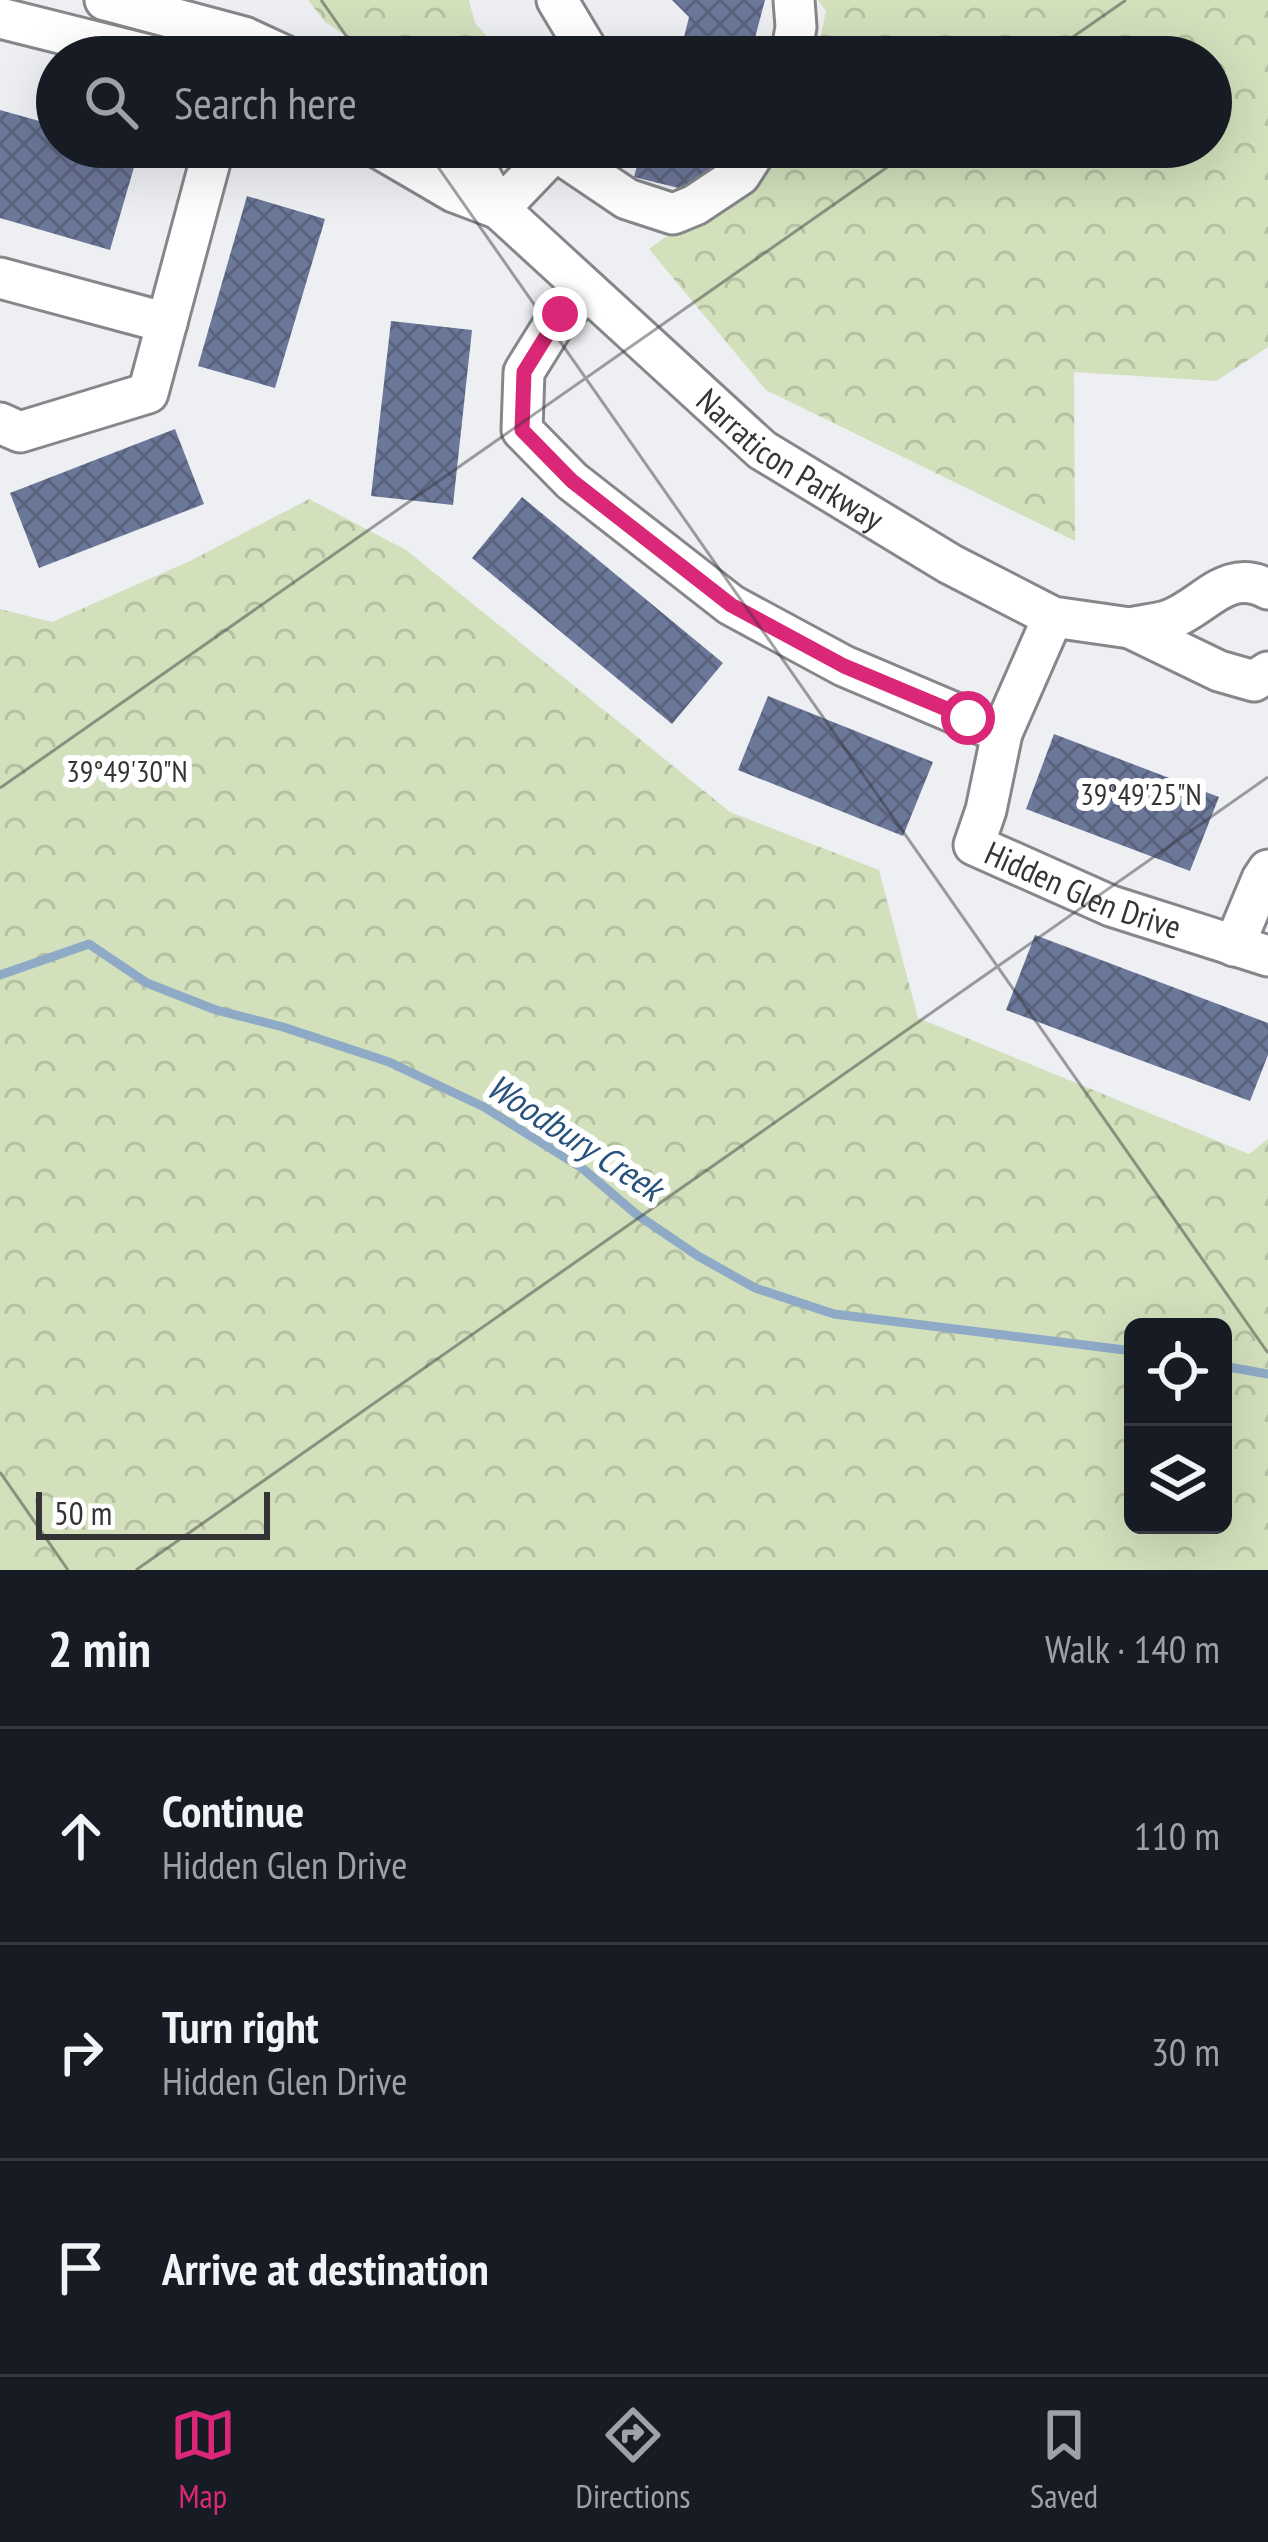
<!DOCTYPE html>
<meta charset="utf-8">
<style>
body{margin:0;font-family:"PT Sans Narrow",sans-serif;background:#242831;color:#f1f3f6}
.controls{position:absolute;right:36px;bottom:36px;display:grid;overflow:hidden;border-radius:18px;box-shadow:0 12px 48px #0002}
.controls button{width:108px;height:108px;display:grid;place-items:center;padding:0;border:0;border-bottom:3px solid #363941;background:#171b24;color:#f1f3f6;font:60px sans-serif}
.scale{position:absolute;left:36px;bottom:30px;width:234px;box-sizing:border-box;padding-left:12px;border:6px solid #343436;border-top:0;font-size:33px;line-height:42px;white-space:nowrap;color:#343436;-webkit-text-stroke:9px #fff;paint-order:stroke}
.stop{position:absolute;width:36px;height:36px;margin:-27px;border:9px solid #db2777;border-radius:50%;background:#fff}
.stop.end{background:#db2777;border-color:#fff;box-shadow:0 3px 12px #0008}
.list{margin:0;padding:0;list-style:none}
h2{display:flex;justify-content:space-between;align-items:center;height:156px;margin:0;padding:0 48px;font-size:51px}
h2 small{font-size:39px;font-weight:400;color:#9ea1a6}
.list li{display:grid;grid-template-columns:78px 1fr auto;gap:36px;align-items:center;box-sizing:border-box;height:216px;padding:0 48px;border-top:3px solid #363941}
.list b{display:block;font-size:45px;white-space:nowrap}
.list p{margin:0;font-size:39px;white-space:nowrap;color:#9ea1a6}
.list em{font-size:39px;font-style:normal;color:#9ea1a6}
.icon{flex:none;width:66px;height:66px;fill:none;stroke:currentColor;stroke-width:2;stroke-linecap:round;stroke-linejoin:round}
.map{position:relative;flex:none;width:1268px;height:1570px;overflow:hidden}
.search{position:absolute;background:#171b24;box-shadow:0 12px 48px #0002;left:36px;right:36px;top:36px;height:132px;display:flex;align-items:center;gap:30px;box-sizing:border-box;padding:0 42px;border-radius:66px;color:#9ea1a6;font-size:45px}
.sheet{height:804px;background:#171b24}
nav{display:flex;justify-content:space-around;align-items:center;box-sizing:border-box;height:168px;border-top:3px solid #363941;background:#171b24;font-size:33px;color:#9ea1a6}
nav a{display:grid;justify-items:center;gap:6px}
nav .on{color:#db2777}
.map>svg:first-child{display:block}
</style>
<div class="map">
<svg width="1268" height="1570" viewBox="0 0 1268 1570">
<defs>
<pattern id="forest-crowns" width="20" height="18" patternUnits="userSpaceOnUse" patternTransform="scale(3)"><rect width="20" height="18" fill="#d2e0bc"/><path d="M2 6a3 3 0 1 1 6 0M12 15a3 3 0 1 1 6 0" fill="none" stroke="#b5c1a2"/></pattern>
<pattern id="building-cross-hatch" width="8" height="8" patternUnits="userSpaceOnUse" patternTransform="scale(3)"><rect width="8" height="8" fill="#6c7899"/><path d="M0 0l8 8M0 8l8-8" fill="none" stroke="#5a637e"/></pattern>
</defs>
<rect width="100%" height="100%" fill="#edeff3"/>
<path fill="url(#forest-crowns)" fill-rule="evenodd" d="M308,0H469L475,23L506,57H378L325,22Z
M818,0H1268V347L1216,381L1074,372L1075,541L766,390L649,249L789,147H1211V57H816L826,11Z
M309,499L406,550L730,812L879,870L918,1018L1249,1154L1268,1139V1570H0V609L52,622L190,561ZM1223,1327V1525H1133V1327Z"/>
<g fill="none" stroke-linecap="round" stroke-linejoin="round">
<path stroke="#8eaac7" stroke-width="9" d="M0,975L89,944L147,983L216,1010L283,1027L389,1062L484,1107L582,1168L636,1214L698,1256L755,1288L834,1314L1133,1351
M1223,1366L1268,1374"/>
</g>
<path fill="url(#building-cross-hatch)" d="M672,0H765L750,57H679L689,17Z
M0,110L57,126V147H129L139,150L110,250L0,218Z
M642,147H716L708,179L695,192L634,177Z
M247,196L325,219L275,388L198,366Z
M391,321L472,330L453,505L371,496Z
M175,429L204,504L39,568L10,493Z
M522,497L723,663L672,724L472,558Z
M768,696L933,762L903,836L738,770Z
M1054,734L1219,797L1190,871L1026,809Z
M1035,935L1268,1023V1055L1250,1101L1006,1010Z"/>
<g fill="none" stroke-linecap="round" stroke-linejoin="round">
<g stroke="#86878b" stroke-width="45">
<g id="minor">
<path d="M105,0L244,37L287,57"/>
<path d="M557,0L587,50L585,57"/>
<path d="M0,18L156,57"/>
<path d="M791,57L796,27L794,0"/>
<path d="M377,147L454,192L499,209"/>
<path id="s1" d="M446,147L481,177L499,209L762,450L950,564L1053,617L1130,628L1219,671L1254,681L1268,672"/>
<path d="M550,147L627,199L673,214L695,205L740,175L758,147"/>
<path d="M499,209L545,161L550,147"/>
<path d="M0,278L167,323"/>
<path d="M589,292L560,314L524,372L522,430L572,481L731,605L844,666L1002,733L1053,617"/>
<path d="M0,423L20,432L148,393L214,147"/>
<path d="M1130,628C1142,625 1157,624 1169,620C1205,607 1226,567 1268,589"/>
<path id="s2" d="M1002,733L986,810L974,845L1111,906L1268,956"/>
<path d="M1234,946L1262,879L1268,870"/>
</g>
</g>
<use href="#minor" stroke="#fff" stroke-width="39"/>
</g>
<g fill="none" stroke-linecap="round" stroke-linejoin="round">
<path stroke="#db2777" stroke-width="15" d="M560,314L524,372L522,430L572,481L731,605L844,666L968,718"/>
</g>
<path fill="none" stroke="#343436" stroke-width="3" stroke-opacity="0.45" d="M321,0L361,57M1044,57L1126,0M424,147L1268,1353M0,788L916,147M0,1472L68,1570M136,1570L1268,777"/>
<g text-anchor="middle" stroke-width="12" stroke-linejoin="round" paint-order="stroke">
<g font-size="33" fill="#343436" stroke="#fff">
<text dy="12" stroke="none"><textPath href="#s1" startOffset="468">Narraticon Parkway</textPath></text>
<text dy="12" stroke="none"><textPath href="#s2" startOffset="234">Hidden Glen Drive</textPath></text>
</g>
<g font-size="36" font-style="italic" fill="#28527b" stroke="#fff">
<text transform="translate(575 1137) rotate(33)" y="13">Woodbury Creek</text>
</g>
</g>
<g font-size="30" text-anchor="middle" fill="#343436" stroke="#fff" stroke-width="12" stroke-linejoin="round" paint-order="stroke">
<text x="127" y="782">39°49'30"N</text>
<text x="1141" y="805">39°49'25"N</text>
</g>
</svg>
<div class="controls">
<button><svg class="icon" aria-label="locate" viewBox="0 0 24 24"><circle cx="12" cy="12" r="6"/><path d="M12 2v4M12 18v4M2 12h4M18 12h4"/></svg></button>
<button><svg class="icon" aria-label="layers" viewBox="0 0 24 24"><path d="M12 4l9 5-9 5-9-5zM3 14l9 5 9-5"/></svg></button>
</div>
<div class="scale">50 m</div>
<div class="stop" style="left:968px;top:718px"></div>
<div class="stop end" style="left:560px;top:314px"></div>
<div class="search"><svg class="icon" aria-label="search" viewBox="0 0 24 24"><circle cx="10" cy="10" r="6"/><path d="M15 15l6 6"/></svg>Search here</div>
</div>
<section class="sheet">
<h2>2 min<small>Walk · 140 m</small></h2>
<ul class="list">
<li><svg class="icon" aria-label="ahead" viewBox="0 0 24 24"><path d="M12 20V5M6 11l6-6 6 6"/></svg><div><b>Continue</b><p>Hidden Glen Drive</p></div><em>110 m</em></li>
<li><svg class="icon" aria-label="right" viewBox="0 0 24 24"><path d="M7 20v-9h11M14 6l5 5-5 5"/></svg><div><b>Turn right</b><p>Hidden Glen Drive</p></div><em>30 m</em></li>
<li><svg class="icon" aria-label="arrive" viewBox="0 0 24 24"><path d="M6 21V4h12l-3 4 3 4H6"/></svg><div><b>Arrive at destination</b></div></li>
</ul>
</section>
<nav>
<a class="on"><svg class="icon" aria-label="map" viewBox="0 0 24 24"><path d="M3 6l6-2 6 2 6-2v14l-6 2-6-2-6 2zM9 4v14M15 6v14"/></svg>Map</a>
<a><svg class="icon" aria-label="directions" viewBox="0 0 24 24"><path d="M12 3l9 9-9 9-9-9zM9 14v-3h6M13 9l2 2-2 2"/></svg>Directions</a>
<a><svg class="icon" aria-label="saved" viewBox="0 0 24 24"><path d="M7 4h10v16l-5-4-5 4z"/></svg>Saved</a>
</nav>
